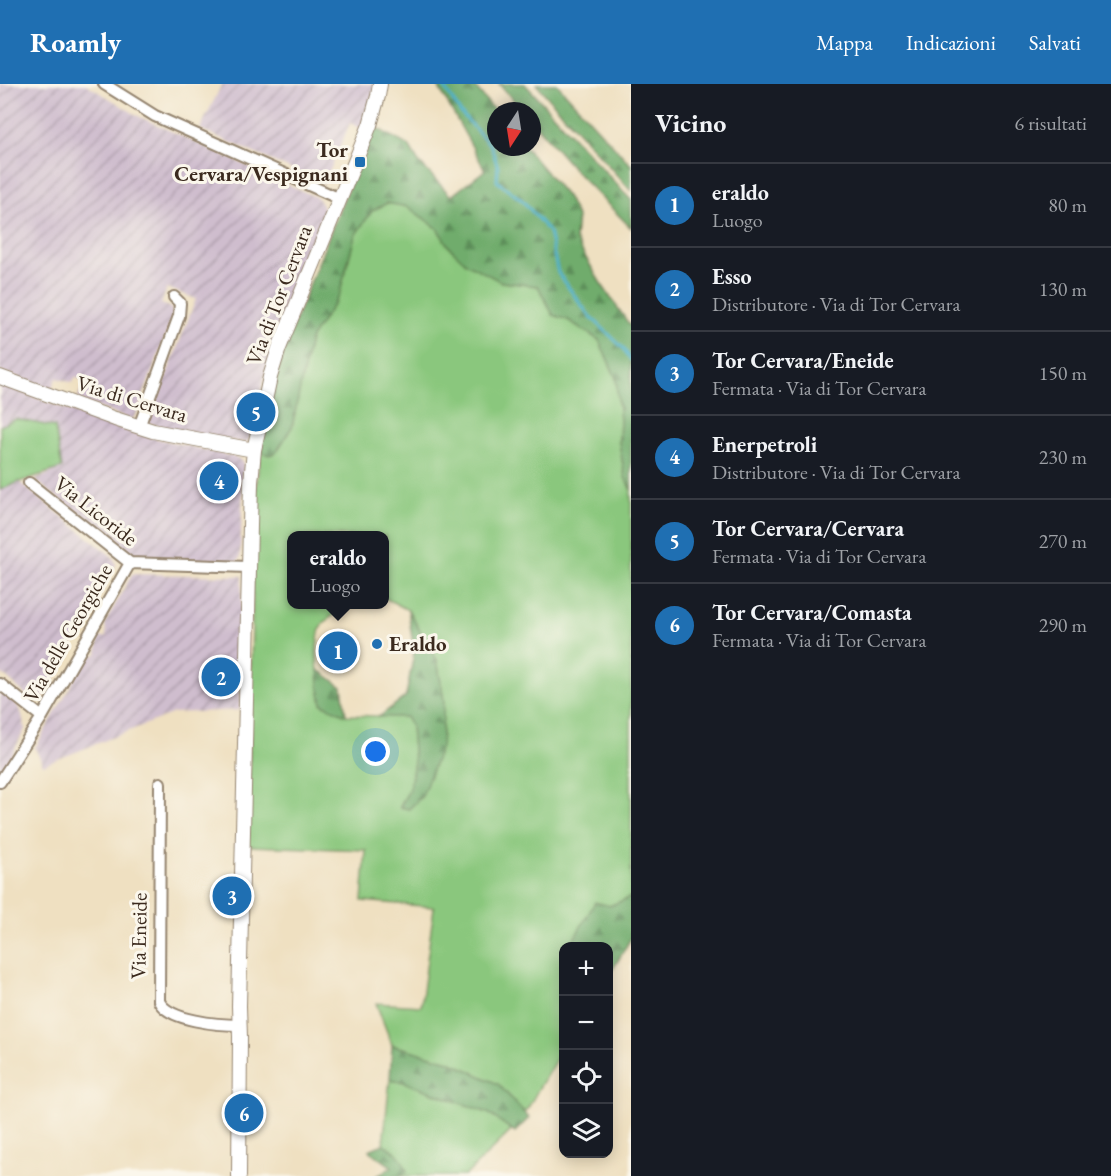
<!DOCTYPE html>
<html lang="it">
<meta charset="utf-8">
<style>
body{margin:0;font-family:"EB Garamond",serif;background:#242831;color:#f1f3f6}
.controls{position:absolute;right:18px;bottom:18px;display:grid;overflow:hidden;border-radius:12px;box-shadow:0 3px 15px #0003}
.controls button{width:54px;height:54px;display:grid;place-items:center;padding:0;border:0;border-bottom:2px solid #363941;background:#171b24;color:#f1f3f6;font:30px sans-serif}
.compass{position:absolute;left:487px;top:18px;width:54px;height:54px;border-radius:50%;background:#171b24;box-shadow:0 3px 15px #0003;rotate:192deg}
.you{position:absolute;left:376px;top:668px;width:21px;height:21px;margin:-15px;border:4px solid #fff;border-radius:50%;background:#1a73e8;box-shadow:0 0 0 9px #1a73e833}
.badge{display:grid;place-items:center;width:39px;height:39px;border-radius:50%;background:#1f6fb2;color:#fff;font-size:20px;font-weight:700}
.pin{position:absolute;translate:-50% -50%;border:3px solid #fff;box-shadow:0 2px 6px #0006}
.popup{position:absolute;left:287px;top:447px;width:102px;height:78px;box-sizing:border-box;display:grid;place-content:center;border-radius:12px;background:#171b24;filter:drop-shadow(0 2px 4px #0005);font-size:20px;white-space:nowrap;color:#9ea1a6}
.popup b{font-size:22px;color:#f1f3f6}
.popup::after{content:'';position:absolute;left:50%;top:100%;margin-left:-12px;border:12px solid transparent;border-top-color:#171b24}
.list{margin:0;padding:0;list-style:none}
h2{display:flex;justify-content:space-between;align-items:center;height:78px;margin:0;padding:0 24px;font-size:26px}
h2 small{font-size:20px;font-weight:400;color:#9ea1a6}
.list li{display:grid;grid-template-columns:39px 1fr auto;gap:18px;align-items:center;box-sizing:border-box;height:84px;padding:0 24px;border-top:2px solid #363941}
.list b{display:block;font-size:22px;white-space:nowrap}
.list p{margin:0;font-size:20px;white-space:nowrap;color:#9ea1a6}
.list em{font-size:20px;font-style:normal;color:#9ea1a6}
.icon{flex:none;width:33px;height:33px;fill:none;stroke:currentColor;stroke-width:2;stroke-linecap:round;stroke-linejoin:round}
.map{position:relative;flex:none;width:631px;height:1092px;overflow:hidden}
header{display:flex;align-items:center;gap:36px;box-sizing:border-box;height:84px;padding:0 30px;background:#1f6fb2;color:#fff}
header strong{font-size:28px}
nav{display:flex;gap:33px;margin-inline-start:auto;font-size:21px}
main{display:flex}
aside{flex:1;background:#171b24}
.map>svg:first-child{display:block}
</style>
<header>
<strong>Roamly</strong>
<nav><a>Mappa</a><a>Indicazioni</a><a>Salvati</a></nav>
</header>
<main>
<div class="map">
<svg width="631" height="1092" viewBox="0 0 631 1092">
<defs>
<pattern id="industrial-furrows" width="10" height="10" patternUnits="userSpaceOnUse" patternTransform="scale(1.5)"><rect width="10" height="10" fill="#cfbdce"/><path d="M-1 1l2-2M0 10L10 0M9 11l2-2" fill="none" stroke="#a99aa7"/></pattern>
<pattern id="forest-firs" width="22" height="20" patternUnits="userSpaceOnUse" patternTransform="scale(1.5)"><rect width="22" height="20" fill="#6fac6c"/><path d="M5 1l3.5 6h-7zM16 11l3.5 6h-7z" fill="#5c8c58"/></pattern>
</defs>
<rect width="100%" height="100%" fill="#fbf7ec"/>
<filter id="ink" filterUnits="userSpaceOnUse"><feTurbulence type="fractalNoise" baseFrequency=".0167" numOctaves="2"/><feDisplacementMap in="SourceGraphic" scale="12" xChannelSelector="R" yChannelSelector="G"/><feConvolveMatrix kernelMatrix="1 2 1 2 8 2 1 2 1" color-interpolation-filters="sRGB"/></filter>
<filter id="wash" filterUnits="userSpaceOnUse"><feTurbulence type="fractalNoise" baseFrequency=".008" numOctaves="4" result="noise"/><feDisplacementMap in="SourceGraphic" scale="24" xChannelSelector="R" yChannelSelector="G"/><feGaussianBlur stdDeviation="1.35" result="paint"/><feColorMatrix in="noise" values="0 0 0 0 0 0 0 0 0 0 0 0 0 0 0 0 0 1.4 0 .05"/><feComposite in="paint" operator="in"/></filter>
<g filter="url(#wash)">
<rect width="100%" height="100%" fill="#efe0c1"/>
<path fill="url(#industrial-furrows)" d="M0,0H86L140,33L318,114L325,128L324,134L280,248L264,294L249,357L245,359L173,346L148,339L196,215L167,204L161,220L170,223L173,228L172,235L136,331L131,336L79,316L78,312L85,297L75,293L73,299L56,294L53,303L50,305L0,287Z
M222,0H376L363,46L350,39L324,100L200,45Z
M0,300L93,335L134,349L239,374L244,381L240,472L238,478L131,472L35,396L62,384L16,335L0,342Z
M19,398L113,473L116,480L45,612L33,617L0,588V406Z
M132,490L242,492L240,626L174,629L43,681L35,664L87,573L97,570L99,553H106L105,539Z
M0,596L21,627L25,645L3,688L0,690Z"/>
<path fill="#8ac77d" stroke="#62784e" stroke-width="1.5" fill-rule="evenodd" d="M387,119L408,123L437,144L449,163L502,198L538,202L553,231L568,236L599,256L616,294L620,336L619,358L625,393L631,406V813L609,822L577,851L570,862H564L563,964L539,1004L528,1024L524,1028L498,1000L449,977L392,961L376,919L421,922L434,823L362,817L366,766L248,762L254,426L260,368L292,343L310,255L339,212L355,151L372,127ZM292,452H385V514L408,526L437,576L444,617L409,725L400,723L410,704L414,677L411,642L406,633L346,631L322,620C319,601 313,557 322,541C324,537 343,524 348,520H292Z
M16,335L55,343L62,384L19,398L0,406V342Z
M390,995L404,998L488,1029L512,1046L465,1092H401L407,1087L394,1066L383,1061Z"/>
<path fill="url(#forest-firs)" stroke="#556b45" stroke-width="1.5" d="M437,0H472L496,28V63H525L568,114L577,133L575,155L600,198L631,243V406L625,393L619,358L620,336L616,294L599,256L568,236L553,231L538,202L502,198L467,180L449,163L437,144L408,123L387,119L372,127L355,151L339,212L310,255L292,343L276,369L269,371L260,368L271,307L287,257L373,42L409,62L418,77L451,112L485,86Z
M499,0H525L631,116V144L579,91L532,37V27H523Z
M536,0H557L631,81V107Z
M408,526L437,576L444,617L441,663L422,712L409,725L400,723L410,704L414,677L411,642L406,633H379L406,612L414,569Z
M318,585L342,603L346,631L322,620L319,601Z
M631,813V854L609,892L608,862H570L595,818L610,822Z
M392,961L449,977L498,1000L529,1034L515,1048L488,1029L404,998L390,995Z
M383,1060C397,1067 402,1073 407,1087L401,1092H377L392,1083L369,1066Z"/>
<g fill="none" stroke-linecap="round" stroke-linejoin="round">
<path stroke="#49afc9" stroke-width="3" d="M445,0V4L460,28L491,62L498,83L497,97L523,117L549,148L558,189L588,230L623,264L631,276"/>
</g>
</g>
<g filter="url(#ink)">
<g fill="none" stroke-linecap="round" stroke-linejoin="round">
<g stroke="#958570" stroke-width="14">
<path id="minor" d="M104,0L155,32L340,115
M139,343L179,232L180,219L174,213
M29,399L130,479L248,483
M0,600L42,633
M0,698L42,633L130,479
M160,699L159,917C168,937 220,941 240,941"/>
</g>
<g stroke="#958570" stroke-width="16">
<path id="tertiary" d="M0,293L115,335L153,347L254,366
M239,1092L240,953L239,922L251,398L254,366L261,335L270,293L279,264L370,41L378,12L380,0"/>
</g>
<use href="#minor" stroke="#fff" stroke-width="10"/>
<use href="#tertiary" stroke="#fff" stroke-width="14"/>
</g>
</g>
<g fill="#1f6fb2" stroke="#fbf7ec" stroke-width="2">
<rect x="354" y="72" width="12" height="12" rx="3"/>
<circle cx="377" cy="560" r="6"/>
</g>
<g text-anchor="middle" stroke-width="6" stroke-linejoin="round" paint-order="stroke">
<g font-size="21" font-weight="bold" fill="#3b2a1e" stroke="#fbf7ec" text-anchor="end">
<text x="348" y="73">Tor<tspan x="348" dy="24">Cervara/Vespignani</tspan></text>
<text x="389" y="567" text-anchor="start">Eraldo</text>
</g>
<g font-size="21" fill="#3b2a1e" stroke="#fbf7ec">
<text transform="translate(279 211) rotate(-69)" y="7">Via di Tor Cervara</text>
<text transform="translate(132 315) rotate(17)" y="7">Via di Cervara</text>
<text transform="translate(96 427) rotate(38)" y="7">Via Licoride</text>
<text transform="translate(68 549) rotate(-60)" y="7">Via delle Georgiche</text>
<text transform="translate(139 852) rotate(-89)" y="7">Via Eneide</text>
</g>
</g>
</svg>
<div class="controls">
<button>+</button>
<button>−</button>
<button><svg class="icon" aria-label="locate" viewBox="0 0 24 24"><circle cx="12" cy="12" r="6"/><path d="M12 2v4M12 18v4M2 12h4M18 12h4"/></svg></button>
<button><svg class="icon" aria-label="layers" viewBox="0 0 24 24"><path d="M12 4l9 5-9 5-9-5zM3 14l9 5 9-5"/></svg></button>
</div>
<svg class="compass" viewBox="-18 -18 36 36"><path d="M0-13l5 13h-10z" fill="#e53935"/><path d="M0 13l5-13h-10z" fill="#9ea1a6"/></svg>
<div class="you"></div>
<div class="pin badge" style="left:338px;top:567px">1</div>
<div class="popup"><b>eraldo</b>Luogo</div>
<div class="pin badge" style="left:221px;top:593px">2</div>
<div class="pin badge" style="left:232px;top:812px">3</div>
<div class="pin badge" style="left:219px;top:397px">4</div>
<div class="pin badge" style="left:256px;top:328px">5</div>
<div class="pin badge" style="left:244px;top:1029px">6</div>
</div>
<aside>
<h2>Vicino<small>6 risultati</small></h2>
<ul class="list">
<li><span class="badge">1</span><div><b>eraldo</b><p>Luogo</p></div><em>80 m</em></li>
<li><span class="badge">2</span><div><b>Esso</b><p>Distributore · Via di Tor Cervara</p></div><em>130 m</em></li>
<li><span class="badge">3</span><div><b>Tor Cervara/Eneide</b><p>Fermata · Via di Tor Cervara</p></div><em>150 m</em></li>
<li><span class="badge">4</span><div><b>Enerpetroli</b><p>Distributore · Via di Tor Cervara</p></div><em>230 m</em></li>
<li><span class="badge">5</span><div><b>Tor Cervara/Cervara</b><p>Fermata · Via di Tor Cervara</p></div><em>270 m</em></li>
<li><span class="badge">6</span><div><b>Tor Cervara/Comasta</b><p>Fermata · Via di Tor Cervara</p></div><em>290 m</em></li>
</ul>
</aside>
</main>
